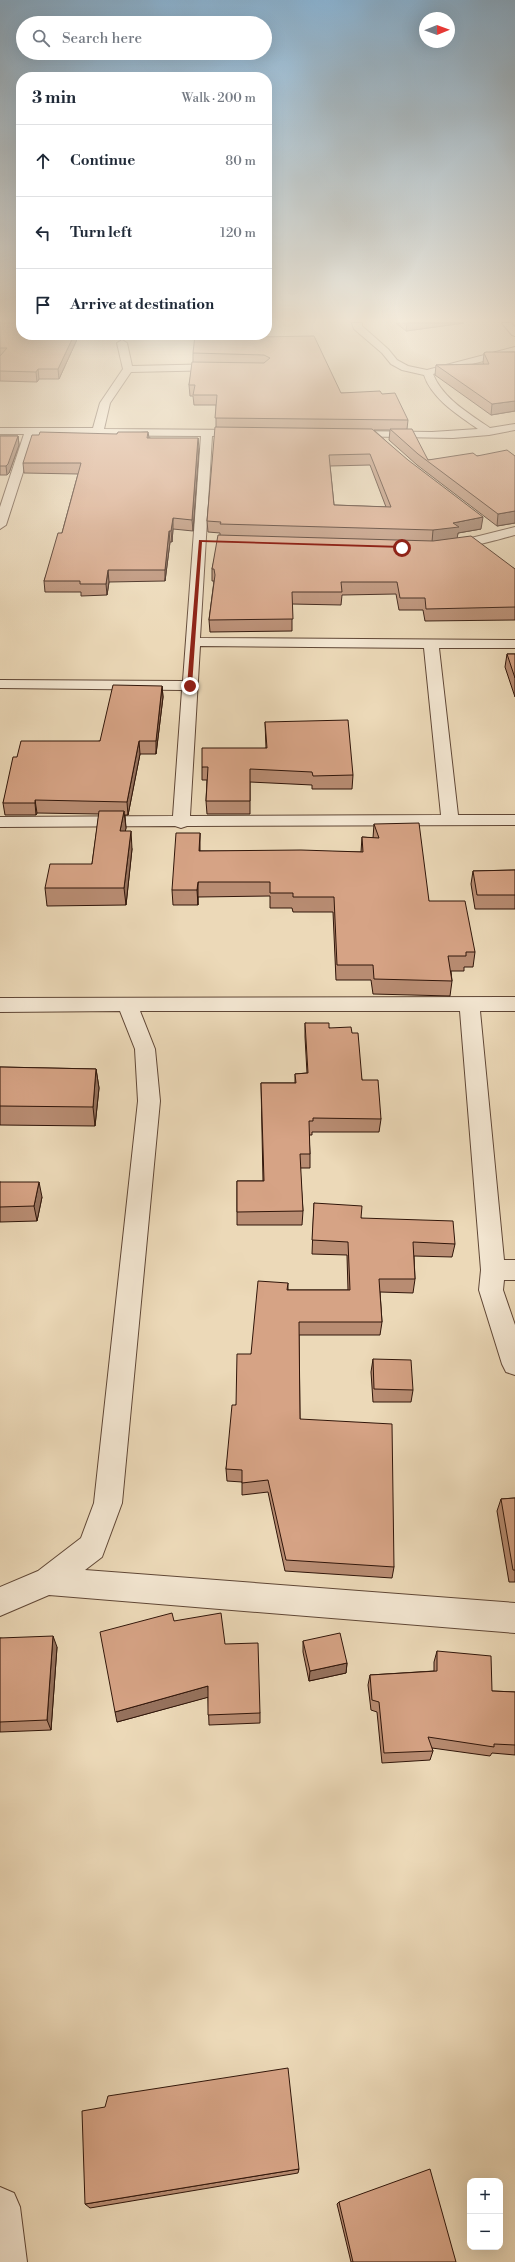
<!DOCTYPE html>
<meta charset="utf-8">
<style>
body{margin:0;font-family:"Libre Bodoni",serif;background:#f2f2f3;color:#1f2937}
.controls{position:absolute;right:12px;bottom:12px;display:grid;overflow:hidden;border-radius:8px;box-shadow:0 4px 16px #0002}
.controls button{width:36px;height:36px;display:grid;place-items:center;padding:0;border:0;border-bottom:1px solid #e0e1e3;background:#fff;color:#1f2937;font:20px sans-serif}
.compass{position:absolute;left:419px;top:12px;width:36px;height:36px;border-radius:50%;background:#fff;box-shadow:0 4px 16px #0002;rotate:89deg}
.stop{position:absolute;width:12px;height:12px;margin:-9px;border:3px solid #8f2418;border-radius:50%;background:#fff}
.stop.end{background:#8f2418;border-color:#fff;box-shadow:0 1px 4px #0008}
.list{margin:0;padding:0;list-style:none}
h2{display:flex;justify-content:space-between;align-items:center;height:52px;margin:0;padding:0 16px;font-size:17px}
h2 small{font-size:13px;font-weight:400;color:#747a83}
.list li{display:grid;grid-template-columns:26px 1fr auto;gap:12px;align-items:center;box-sizing:border-box;height:72px;padding:0 16px;border-top:1px solid #e0e1e3}
.list b{display:block;font-size:15px;white-space:nowrap}
.list em{font-size:13px;font-style:normal;color:#747a83}
.icon{flex:none;width:22px;height:22px;fill:none;stroke:currentColor;stroke-width:2;stroke-linecap:round;stroke-linejoin:round}
.map{position:relative;flex:none;width:515px;height:2262px;overflow:hidden}
.search{position:absolute;background:#fff;box-shadow:0 4px 16px #0002;left:16px;top:16px;width:256px;height:44px;display:flex;align-items:center;gap:10px;box-sizing:border-box;padding:0 14px;border-radius:22px;color:#747a83;font-size:15px}
.panel{position:absolute;background:#fff;box-shadow:0 4px 16px #0002;left:16px;top:72px;width:256px;height:268px;border-radius:16px}
.map>svg:first-child{display:block}
</style>
<div class="map">
<svg width="515" height="2262" viewBox="0 0 515 2262">
<rect width="100%" height="100%" fill="#ecd9b8"/>
<filter id="stains"><feTurbulence type="fractalNoise" baseFrequency=".005" numOctaves="4"/><feColorMatrix values="0 0 0 0 .2 0 0 0 0 .09 0 0 0 0 .02 0 0 0 .5 -.17"/></filter>
<radialGradient id="worn" r=".72"><stop offset=".6" stop-color="#630" stop-opacity="0"/><stop offset="1" stop-color="#630" stop-opacity=".3"/></radialGradient>
<g fill="none" stroke-linecap="round" stroke-linejoin="round">
<g stroke="#604736" stroke-width="2">
<path id="minor" d="M352,323H362V326L388,349L397,360L408,366L427,370L515,347V353L433,374C443,399 470,414 490,428L515,424V430L489,435L453,438L345,436L344,434L345,432L349,431L432,432L478,429C458,415 432,399 424,375L402,370L391,364L382,353L354,329Z
M502,323H511L515,327V336L512,335Z
M122,340L127,343L132,366L221,364L226,367L221,370L131,372L110,403L104,429L244,430L249,433L244,436H212L200,638L515,640V648H439L458,815H515V825L187,826L181,828L175,826L0,827V817L173,816L182,690L0,688V680L183,681L201,436L35,435L6,525L0,529V507L24,434H0V428H93L100,403L123,369L117,343ZM200,646L424,648L441,815L190,816Z
M515,527V535C503,538 449,555 442,545L448,541L467,539Z
M515,997V1011H480L504,1260H515V1280H504L503,1290L515,1325V1375L506,1372L502,1364L479,1290L481,1270L460,1011H140L155,1049L160,1101L122,1503L102,1557L85,1570L515,1603V1633L49,1595L0,1616V1587L38,1571L81,1538L94,1503L138,1101L135,1049L120,1011L0,1012V998Z
M0,2187L14,2193L20,2207L27,2262H0Z"/>
</g>
<use href="#minor" fill="#f3e6d1" fill-rule="evenodd"/>
</g>
<path fill="#b88c72" stroke="#31160a" fill-rule="evenodd" d="M0,323L79,335L59,379H39L37,382L0,381Z
M396,323H464L406,331Z
M257,337L341,393L382,394L408,420L407,429L428,460L477,456H515V523L497,526L417,465L389,440L390,430H374L481,529L458,533L457,538L515,569V620L425,621L423,610H399L396,594L342,595L341,605L292,604V631L210,632L209,620L214,581H212V569L220,535V533L208,532L207,521L216,427V405H194L193,396H190L189,385L193,362V353ZM370,465L386,507L334,505L330,466Z
M515,352V411L491,415L435,375L436,365L484,364L483,363L484,353Z
M148,432L149,438L199,448L193,531L173,529L172,542H170L165,581L109,582L107,595L81,596V592H45L44,581L62,533L78,474L24,473L23,463L117,434Z
M0,436H18L19,445L9,473L7,475H0Z
M507,654H515V697L505,667Z
M162,686L163,697L156,754H140L128,815H125L126,828L125,831L132,849L126,905L47,906L45,888L92,864L99,814L37,813L36,815H5L3,803L17,757L100,741Z
M265,722L353,775L352,789H312V785L250,782V814H207L206,801L207,780H202V767L266,748Z
M374,824L429,901L475,952L473,967H464V971H451L452,981L450,996L373,994L371,980H336L333,912H293L292,908H270V896L198,897V905H173L172,890L200,851L361,852L362,837L373,838Z
M515,870V909H475L471,884L473,871Z
M305,1023L329,1028L352,1033L362,1080L381,1119L379,1132H312V1135H309L310,1154V1168H300L303,1211L302,1225H237V1181H263L261,1083H295V1074L307,1073L305,1037Z
M0,1067L96,1069L99,1088L95,1126L0,1125Z
M0,1182L42,1197L37,1221L0,1222Z
M314,1203L361,1218L455,1244L452,1257L414,1256L415,1279L413,1293L380,1292L382,1322L380,1335H299L300,1419L394,1567L392,1578L285,1571L268,1492L242,1495V1482L227,1481L226,1469L236,1405L251,1354L288,1283V1290H348L347,1255L312,1254Z
M373,1359L413,1390L411,1402H373L371,1372Z
M515,1498V1582H509L497,1511L501,1499Z
M174,1621L225,1644L260,1713V1723L209,1725L208,1697L117,1722Z
M0,1638L57,1647L51,1730L0,1732Z
M303,1641L347,1663L346,1673L309,1681L303,1652Z
M437,1651L492,1691L515,1692V1755L492,1753L490,1756L432,1748L433,1751L430,1760L382,1763L377,1712L371,1710L368,1685L370,1675L434,1671V1662Z
M299,2169L298,2173L90,2208L85,2204Z
M339,2202L456,2262H351L337,2204Z"/>
<path fill="#96725d" stroke="#31160a" d="M407,323H464L406,331Z
M74,335H79L59,379L58,369Z
M38,369L39,379L37,382L36,372Z
M515,401V411L491,415L492,404Z
M18,436L19,445L9,473L7,475L6,466Z
M198,438L199,448L193,531L192,520Z
M515,511V523L497,526L498,514Z
M483,517L481,529L458,533L457,539L432,542L433,530L453,523Z
M173,518V529L172,542L171,531Z
M169,531L170,542L165,581V570Z
M108,570L109,582L107,595L106,584Z
M162,686L163,697L156,754V741Z
M139,741L140,754L128,815L127,802Z
M35,800L37,813L36,815L35,803Z
M124,811L126,828L122,849L120,831Z
M131,831L132,849L126,905L124,888Z
M200,833V865L199,851Z
M198,882V905L197,890Z
M96,1069L99,1088L95,1126L93,1107Z
M39,1182L42,1197L37,1221L34,1206Z
M53,1636L57,1647L51,1730L47,1720Z
M347,1663L346,1673L309,1681L310,1671Z
M208,1686L209,1697L117,1722L115,1712Z"/>
<path fill="#d6a385" stroke="#31160a" fill-rule="evenodd" d="M0,323H21V335H74L58,369H38L36,372L0,371V356L7,348H0Z
M195,335H257V337L314,336L341,393L380,391L382,394L395,393L408,420L215,418L217,395H193L195,385H189L192,362L264,363L270,358L264,355L193,353Z
M486,352H515V401L492,404L436,365L489,364L484,353Z
M215,427L372,429L408,460L483,517L453,523L459,527L433,530L220,524L221,522L207,521ZM370,454L391,507L334,505L329,455Z
M390,429H412L428,460L473,453L477,456L507,450L515,456V511L498,514L418,454Z
M40,432L117,434L118,432H148L147,438H198L192,520L173,518L171,531H169L165,570H108L106,584H80V581H44L58,533H62L81,463H23L32,435H39Z
M0,436H18L8,464L6,466H0Z
M218,535L433,541L471,536L515,569V607L426,609L425,598H400L397,582H341L342,592H292L293,619L209,620L215,575L214,569H212Z
M507,654H515V678Z
M113,685L162,686L156,741H139L127,802L35,800V803H3L13,757H17L21,741H100Z
M348,720L353,775L313,776L312,772L250,769V801H206L208,767H202V748H267L265,722Z
M99,811H124L120,831H131L124,888H45L50,864H92Z
M419,823L429,901H465L475,952H466V956H448L452,981L374,979L373,965H337L334,897H293V893H270V882H198L197,890H172L176,833H200L199,851L301,850L363,852L362,837L379,838L374,824Z
M515,870V895H477L473,871Z
M305,1023H329V1028L351,1027L352,1033H358L362,1080H378L381,1119L313,1118V1121H309L310,1154H300L303,1211L237,1212V1181H264L261,1083H296L295,1074L308,1073Z
M0,1067L96,1069L93,1107L0,1106Z
M0,1182H39L34,1206L0,1207Z
M314,1203L362,1206L361,1218L453,1221L455,1244L413,1242L415,1279H379L382,1322H299L300,1419L392,1424L394,1567L286,1560L268,1480L242,1483V1470L226,1469L232,1405H236L237,1354H251L258,1281L288,1283L287,1290H350L348,1242L312,1240Z
M373,1359L411,1360L413,1390L374,1389Z
M515,1498V1570H513L501,1499Z
M172,1613L174,1621L221,1613L225,1644L258,1643L260,1713L208,1715V1686L115,1712L100,1632Z
M340,1633L347,1663L310,1671L303,1641Z
M53,1636L47,1720L0,1722V1638Z
M437,1651L491,1656L492,1691L515,1692V1745L494,1744V1747L428,1737L433,1751L384,1753L379,1702L372,1700L370,1675L437,1671Z
M288,2068L299,2169L85,2204L82,2111L105,2107L108,2096Z
M430,2169L456,2262H353L339,2202Z"/>
<linearGradient id="sky" x2="0" y2="1"><stop stop-color="#8ab5d6"/><stop offset="0.5" stop-color="#f6eedf"/><stop offset="1" stop-color="#f6eedf" stop-opacity="0"/></linearGradient>
<rect width="515" height="640" fill="url(#sky)"/>
<path fill="#8f2418" d="M199,540L402,546L404,548L202,542L192,686L190,687L187,686Z"/>
<rect width="100%" height="100%" filter="url(#stains)"/>
<rect width="100%" height="100%" fill="url(#worn)"/>
</svg>
<div class="controls">
<button>+</button>
<button>−</button>
</div>
<svg class="compass" viewBox="-18 -18 36 36"><path d="M0-13l5 13h-10z" fill="#e53935"/><path d="M0 13l5-13h-10z" fill="#747a83"/></svg>
<div class="stop" style="left:402px;top:548px"></div>
<div class="stop end" style="left:190px;top:686px"></div>
<div class="search"><svg class="icon" aria-label="search" viewBox="0 0 24 24"><circle cx="10" cy="10" r="6"/><path d="M15 15l6 6"/></svg>Search here</div>
<section class="panel">
<h2>3 min<small>Walk · 200 m</small></h2>
<ul class="list">
<li><svg class="icon" aria-label="ahead" viewBox="0 0 24 24"><path d="M12 20V5M6 11l6-6 6 6"/></svg><div><b>Continue</b></div><em>80 m</em></li>
<li><svg class="icon" aria-label="left" viewBox="0 0 24 24"><path d="M17 20v-9H6M10 6l-5 5 5 5"/></svg><div><b>Turn left</b></div><em>120 m</em></li>
<li><svg class="icon" aria-label="arrive" viewBox="0 0 24 24"><path d="M6 21V4h12l-3 4 3 4H6"/></svg><div><b>Arrive at destination</b></div></li>
</ul>
</section>
</div>
